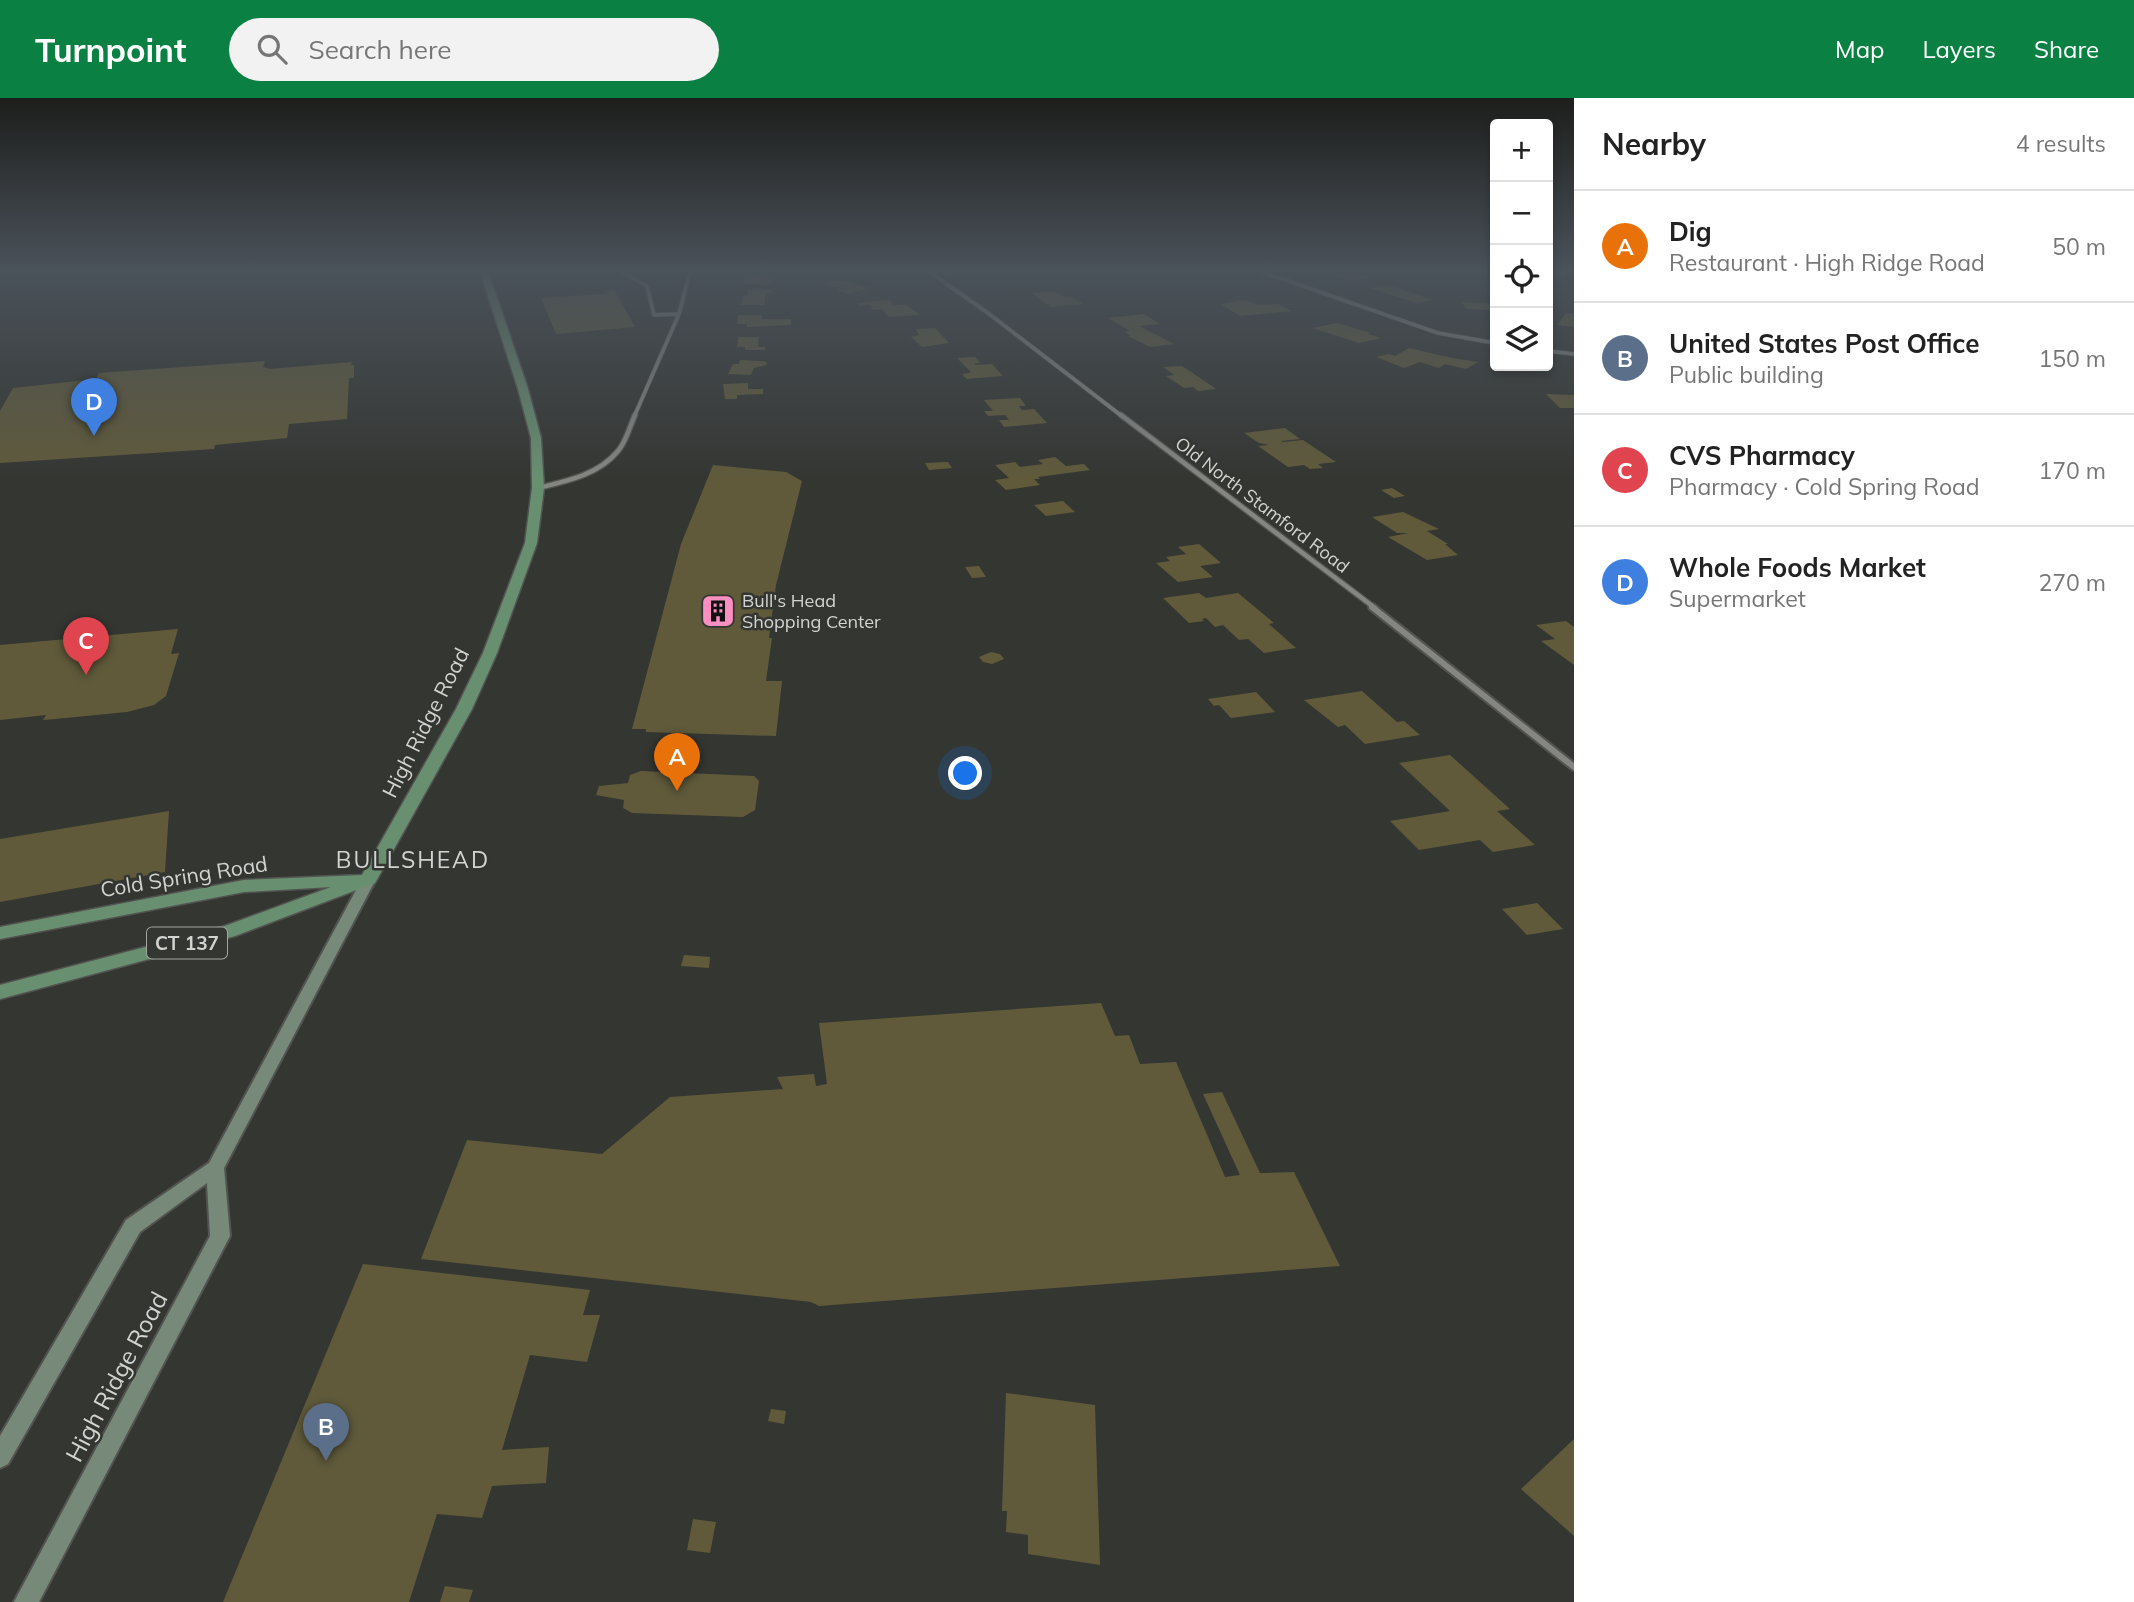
<!DOCTYPE html>
<meta charset="utf-8">
<style>
body{margin:0;font-family:Mulish,sans-serif;background:#f2f2f2;color:#222}
.controls{position:absolute;right:21px;top:21px;display:grid;overflow:hidden;border-radius:7px;box-shadow:0 4px 10px #0003}
.controls button{width:63px;height:63px;display:grid;place-items:center;padding:0;border:0;border-bottom:2px solid #e0e0e0;background:#fff;color:#222;font:35px sans-serif}
.you{position:absolute;left:966px;top:676px;width:24px;height:24px;margin:-18px;border:5px solid #fff;border-radius:50%;background:#1a73e8;box-shadow:0 0 0 10px #1a73e833}
.badge{display:grid;place-items:center;width:46px;height:46px;border-radius:50%;background:#0b8043;color:#fff;font-size:23px;font-weight:700}
.pin{position:absolute;translate:-50% -58px;filter:drop-shadow(0 2px 4px #0008)}
.pin::after{content:'';position:absolute;top:37px;width:24px;height:21px;background:inherit;clip-path:polygon(0 0,100% 0,50% 100%)}
.list{margin:0;padding:0;list-style:none}
h2{display:flex;justify-content:space-between;align-items:center;height:91px;margin:0;padding:0 28px;font-size:30px}
h2 small{font-size:23px;font-weight:400;color:#767676}
.list li{display:grid;grid-template-columns:46px 1fr auto;gap:21px;align-items:center;box-sizing:border-box;height:112px;padding:0 28px;border-top:2px solid #e0e0e0}
.list b{display:block;font-size:26px;white-space:nowrap}
.list p{margin:0;font-size:23px;white-space:nowrap;color:#767676}
.list em{font-size:23px;font-style:normal;color:#767676}
.icon{flex:none;width:38px;height:38px;fill:none;stroke:currentColor;stroke-width:2;stroke-linecap:round;stroke-linejoin:round}
.map{position:relative;flex:none;width:1574px;height:1504px;overflow:hidden}
header{display:flex;align-items:center;gap:42px;box-sizing:border-box;height:98px;padding:0 35px;background:#0b8043;color:#fff}
header strong{font-size:33px}
nav{display:flex;gap:38px;margin-inline-start:auto;font-size:24px}
.search{width:490px;height:63px;background:#f2f2f2;display:flex;align-items:center;gap:18px;box-sizing:border-box;padding:0 24px;border-radius:38px;color:#767676;font-size:26px}
main{display:flex}
aside{flex:1;background:#fff}
.map>svg:first-child{display:block}
</style>
<header>
<strong>Turnpoint</strong>
<div class="search"><svg class="icon" aria-label="search" viewBox="0 0 24 24"><circle cx="10" cy="10" r="6"/><path d="M15 15l6 6"/></svg>Search here</div>
<nav><a>Map</a><a>Layers</a><a>Share</a></nav>
</header>
<main>
<div class="map">
<svg width="1574" height="1504" viewBox="0 0 1574 1504">
<rect width="100%" height="100%" fill="#343632"/>
<path fill="#605a3b" d="M528,170H579L580,171L532,179Z
M1150,170H1180L1184,172L1142,179L1127,173Z
M1337,170H1356L1348,173L1375,179L1352,183L1333,177L1326,179L1328,176L1322,173Z
M745,176H766V181H772L771,187L744,186Z
M833,182L847,183L869,190L848,196L836,192L843,190L821,186Z
M1385,187L1398,190L1433,202L1416,205L1370,190Z
M748,191L772,192V195H766L764,207H741L743,198H747Z
M614,192L635,229L556,236L541,200L605,196L604,193Z
M1054,193L1064,199L1070,198L1083,206L1051,209L1031,195Z
M890,202L893,207H906L921,217L889,219L882,211L873,212L870,207L860,208L857,205Z
M1245,202L1259,207L1278,206L1292,213L1240,218L1221,206Z
M1461,204L1495,206V212L1467,211Z
M1566,215L1574,216V229L1557,227Z
M1144,216L1160,226L1139,228L1174,246L1150,249L1128,238H1131L1124,234L1130,233L1108,220Z
M738,217H762V221H791V227L747,229V226H737Z
M1337,225L1371,235L1368,236L1381,240L1359,245L1312,230Z
M935,230L949,245L922,249L911,239L919,237L916,231Z
M738,239H759L758,249H765V252H745V249H737Z
M1409,250L1452,260L1478,264L1466,271L1445,266L1439,270L1420,264L1404,270L1376,259L1389,256L1395,258Z
M975,259L980,265H974L976,267L992,266L1003,278L967,281L962,276L970,275V273L957,260Z
M740,262L761,263L767,264L766,267L754,270L751,277L728,276L733,266H739Z
M265,263L263,269L270,271L352,264L351,267H354V280H349L347,321L289,326L287,340L215,347L214,351L0,365V313L13,290L96,281L99,275Z
M1182,268L1212,288L1216,291L1198,293L1193,289L1184,290L1166,278L1174,277L1163,269Z
M748,285V291H763V296L737,297V301H725L723,286Z
M1546,296L1574,297V310H1560Z
M1020,300L1026,308H1019L1022,312L1034,311L1047,325L1004,329L999,322H1009L1005,317L988,318L984,313H993L984,302Z
M1285,330L1300,341L1281,343L1283,344L1303,342L1336,364L1318,366L1323,370L1310,371L1304,367L1288,369L1258,348L1269,347L1259,345L1244,335Z
M1055,359L1066,368L1084,366L1090,372L1038,379L1040,381H1034L1040,387L1006,392L995,382L1009,380L995,367L1015,364L1020,369L1043,366L1038,362Z
M948,364L952,370L929,372L925,365Z
M713,367L786,374L802,383L776,487L769,540H772L766,583H782L776,638L646,634V631H632L681,446Z
M1392,390L1405,398L1394,400L1381,392Z
M1063,403L1075,414L1046,418L1034,407Z
M1403,414L1439,431L1427,433L1448,446H1445L1458,457L1427,462L1388,439L1408,435H1397L1372,419Z
M1199,446L1221,465L1200,468L1213,479L1178,484L1156,465L1170,463L1166,459L1186,456L1178,449Z
M979,468L986,479L972,480L965,469Z
M1199,495L1206,500L1238,495L1274,525L1269,526L1296,550L1264,555L1248,541L1239,542L1223,527L1215,529L1206,520L1202,521L1204,523L1189,525L1163,500Z
M1566,523L1574,529V567L1541,543L1555,541L1536,527Z
M178,531L171,556L179,555L166,598L154,607L127,614L55,621L43,622L46,617L0,622V547Z
M991,554L1000,556L1004,561L992,566L983,564L979,559Z
M1362,593L1397,624L1404,623L1420,637L1365,646L1345,627L1338,629L1304,602Z
M1256,594L1275,614L1231,620L1219,607L1214,608L1208,601Z
M1450,657L1510,711L1497,713L1535,747L1493,754L1480,742L1419,752L1390,723L1450,713L1399,665Z
M641,673L754,678L759,683L755,712L743,719L632,715L623,710L624,702L596,697L599,688L628,685L630,677Z
M169,713L165,774L0,804V741Z
M1537,805L1563,831L1527,837L1502,811Z
M684,857L710,859L709,870L681,868Z
M1101,905L1115,938L1129,937L1140,966L1176,964L1225,1079L1240,1077L1203,996L1222,994L1260,1075L1294,1074L1340,1168L819,1208L811,1204L421,1161L467,1042L602,1056L670,999L783,991L777,979L814,976L816,988L827,986L819,925Z
M363,1166L590,1192L583,1217H600L587,1264L530,1257L502,1352L549,1349L546,1385L492,1388L482,1420L437,1416L409,1504H223Z
M1006,1295L1095,1307L1100,1467L1028,1456V1437L1006,1434L1007,1413H1002Z
M771,1311L786,1313L784,1326L768,1323Z
M1574,1341V1438L1521,1391Z
M693,1421L716,1424L710,1455L687,1452Z
M445,1488L473,1492L469,1504H440Z"/>
<g fill="none" stroke-linecap="round" stroke-linejoin="round">
<g stroke="#535451" stroke-width="5">
<path id="minor-far2" d="M615,170L647,188L654,217L679,216
M924,170L988,215L1123,319
M1251,170L1438,235L1495,245
M1561,175L1571,170
M1548,253L1574,256
M634,319L679,216L691,170"/>
</g>
<g stroke="#535451" stroke-width="7">
<path id="minor-far1" d="M1121,317L1375,510
M538,390C567,383 598,377 618,353C626,344 630,328 635,317"/>
</g>
<g stroke="#535451" stroke-width="10">
<path id="minor" d="M1372,509L1574,669"/>
</g>
<g stroke="#535451" stroke-width="4">
<path id="tertiary" d="M861,170L952,172L1026,170L952,176Z"/>
</g>
<g stroke="#535451" stroke-width="4">
<path id="secondary" d="M369,776L376,781L224,1070L230,1138L39,1504H14L210,1138L207,1085L140,1134L8,1366L0,1370V1338L126,1122L209,1065L362,781Z"/>
</g>
<g stroke="#535451" stroke-width="3">
<path id="primary" d="M479,170H487L528,291L541,340L544,390L537,445L497,555L472,611L375,785L235,838L0,901V887L222,829L331,789L244,794L0,841V829L244,782L362,777L456,611L483,555L525,445L532,390L531,340L518,291Z"/>
</g>
<use href="#minor-far2" stroke="#858682" stroke-width="3.5"/>
<use href="#minor-far1" stroke="#858682" stroke-width="4.5"/>
<use href="#minor" stroke="#858682" stroke-width="6"/>
<use href="#tertiary" fill="#858682" fill-rule="evenodd"/>
<use href="#secondary" fill="#778a7a" fill-rule="evenodd"/>
<use href="#primary" fill="#698f71" fill-rule="evenodd"/>
</g>
<linearGradient id="sky" x2="0" y2="1"><stop stop-color="#1d1e1c"/><stop offset="0.45" stop-color="#4a525a"/><stop offset="1" stop-color="#4a525a" stop-opacity="0"/></linearGradient>
<rect width="1574" height="381" fill="url(#sky)"/>
<defs>
<g id="building-square" transform="scale(1.75)"><rect x="-9" y="-9" width="18" height="18" rx="4" fill="#fc8fc1" stroke="#343632"/><path d="M-4-6H4V6H1V3H-1V6H-4ZM-2.5-4.3h1.7v1.8h-1.7ZM.8-4.3h1.7v1.8H.8ZM-2.5-1h1.7V.8h-1.7ZM.8-1h1.7V.8H.8Z" fill="#111"/></g>
</defs>
<g fill-rule="evenodd">
<use href="#building-square" x="718" y="513"/>
</g>
<g text-anchor="middle" stroke-width="5" stroke-linejoin="round" paint-order="stroke">
<g font-size="18" fill="#d3d4d2" stroke="#343632">
<text transform="translate(1262 407) rotate(37)" y="6">Old North Stamford Road</text>
</g>
<g font-size="18" fill="#d3d4d2" stroke="#343632" text-anchor="start">
<text x="742" y="509">Bull's Head<tspan x="742" dy="21">Shopping Center</tspan></text>
</g>
<rect fill="#343632" stroke="#a3a5a2" stroke-width="2" x="147" y="829.5" width="80" height="31" rx="5"/>
<g font-size="19" font-weight="bold" fill="#d3d4d2">
<text x="187" y="852">CT 137</text>
</g>
<g font-size="21" fill="#d3d4d2" stroke="#343632">
<text transform="translate(426 625) rotate(-63)" y="7">High Ridge Road</text>
<text transform="translate(184 779) rotate(-9)" y="7">Cold Spring Road</text>
</g>
<g font-size="23" letter-spacing="2" fill="#d3d4d2" stroke="#343632">
<text x="413" y="770">BULLSHEAD</text>
</g>
<g font-size="24" fill="#d3d4d2" stroke="#343632">
<text transform="translate(117 1279) rotate(-62)" y="8">High Ridge Road</text>
</g>
</g>
</svg>
<div class="controls">
<button>+</button>
<button>−</button>
<button><svg class="icon" aria-label="locate" viewBox="0 0 24 24"><circle cx="12" cy="12" r="6"/><path d="M12 2v4M12 18v4M2 12h4M18 12h4"/></svg></button>
<button><svg class="icon" aria-label="layers" viewBox="0 0 24 24"><path d="M12 4l9 5-9 5-9-5zM3 14l9 5 9-5"/></svg></button>
</div>
<div class="you"></div>
<div class="pin badge" style="left:677px;top:693px;background:#e8710a">A</div>
<div class="pin badge" style="left:326px;top:1363px;background:#5c6f8a">B</div>
<div class="pin badge" style="left:86px;top:577px;background:#e0444e">C</div>
<div class="pin badge" style="left:94px;top:338px;background:#3f7fe0">D</div>
</div>
<aside>
<h2>Nearby<small>4 results</small></h2>
<ul class="list">
<li><span class="badge" style="background:#e8710a">A</span><div><b>Dig</b><p>Restaurant · High Ridge Road</p></div><em>50 m</em></li>
<li><span class="badge" style="background:#5c6f8a">B</span><div><b>United States Post Office</b><p>Public building</p></div><em>150 m</em></li>
<li><span class="badge" style="background:#e0444e">C</span><div><b>CVS Pharmacy</b><p>Pharmacy · Cold Spring Road</p></div><em>170 m</em></li>
<li><span class="badge" style="background:#3f7fe0">D</span><div><b>Whole Foods Market</b><p>Supermarket</p></div><em>270 m</em></li>
</ul>
</aside>
</main>
